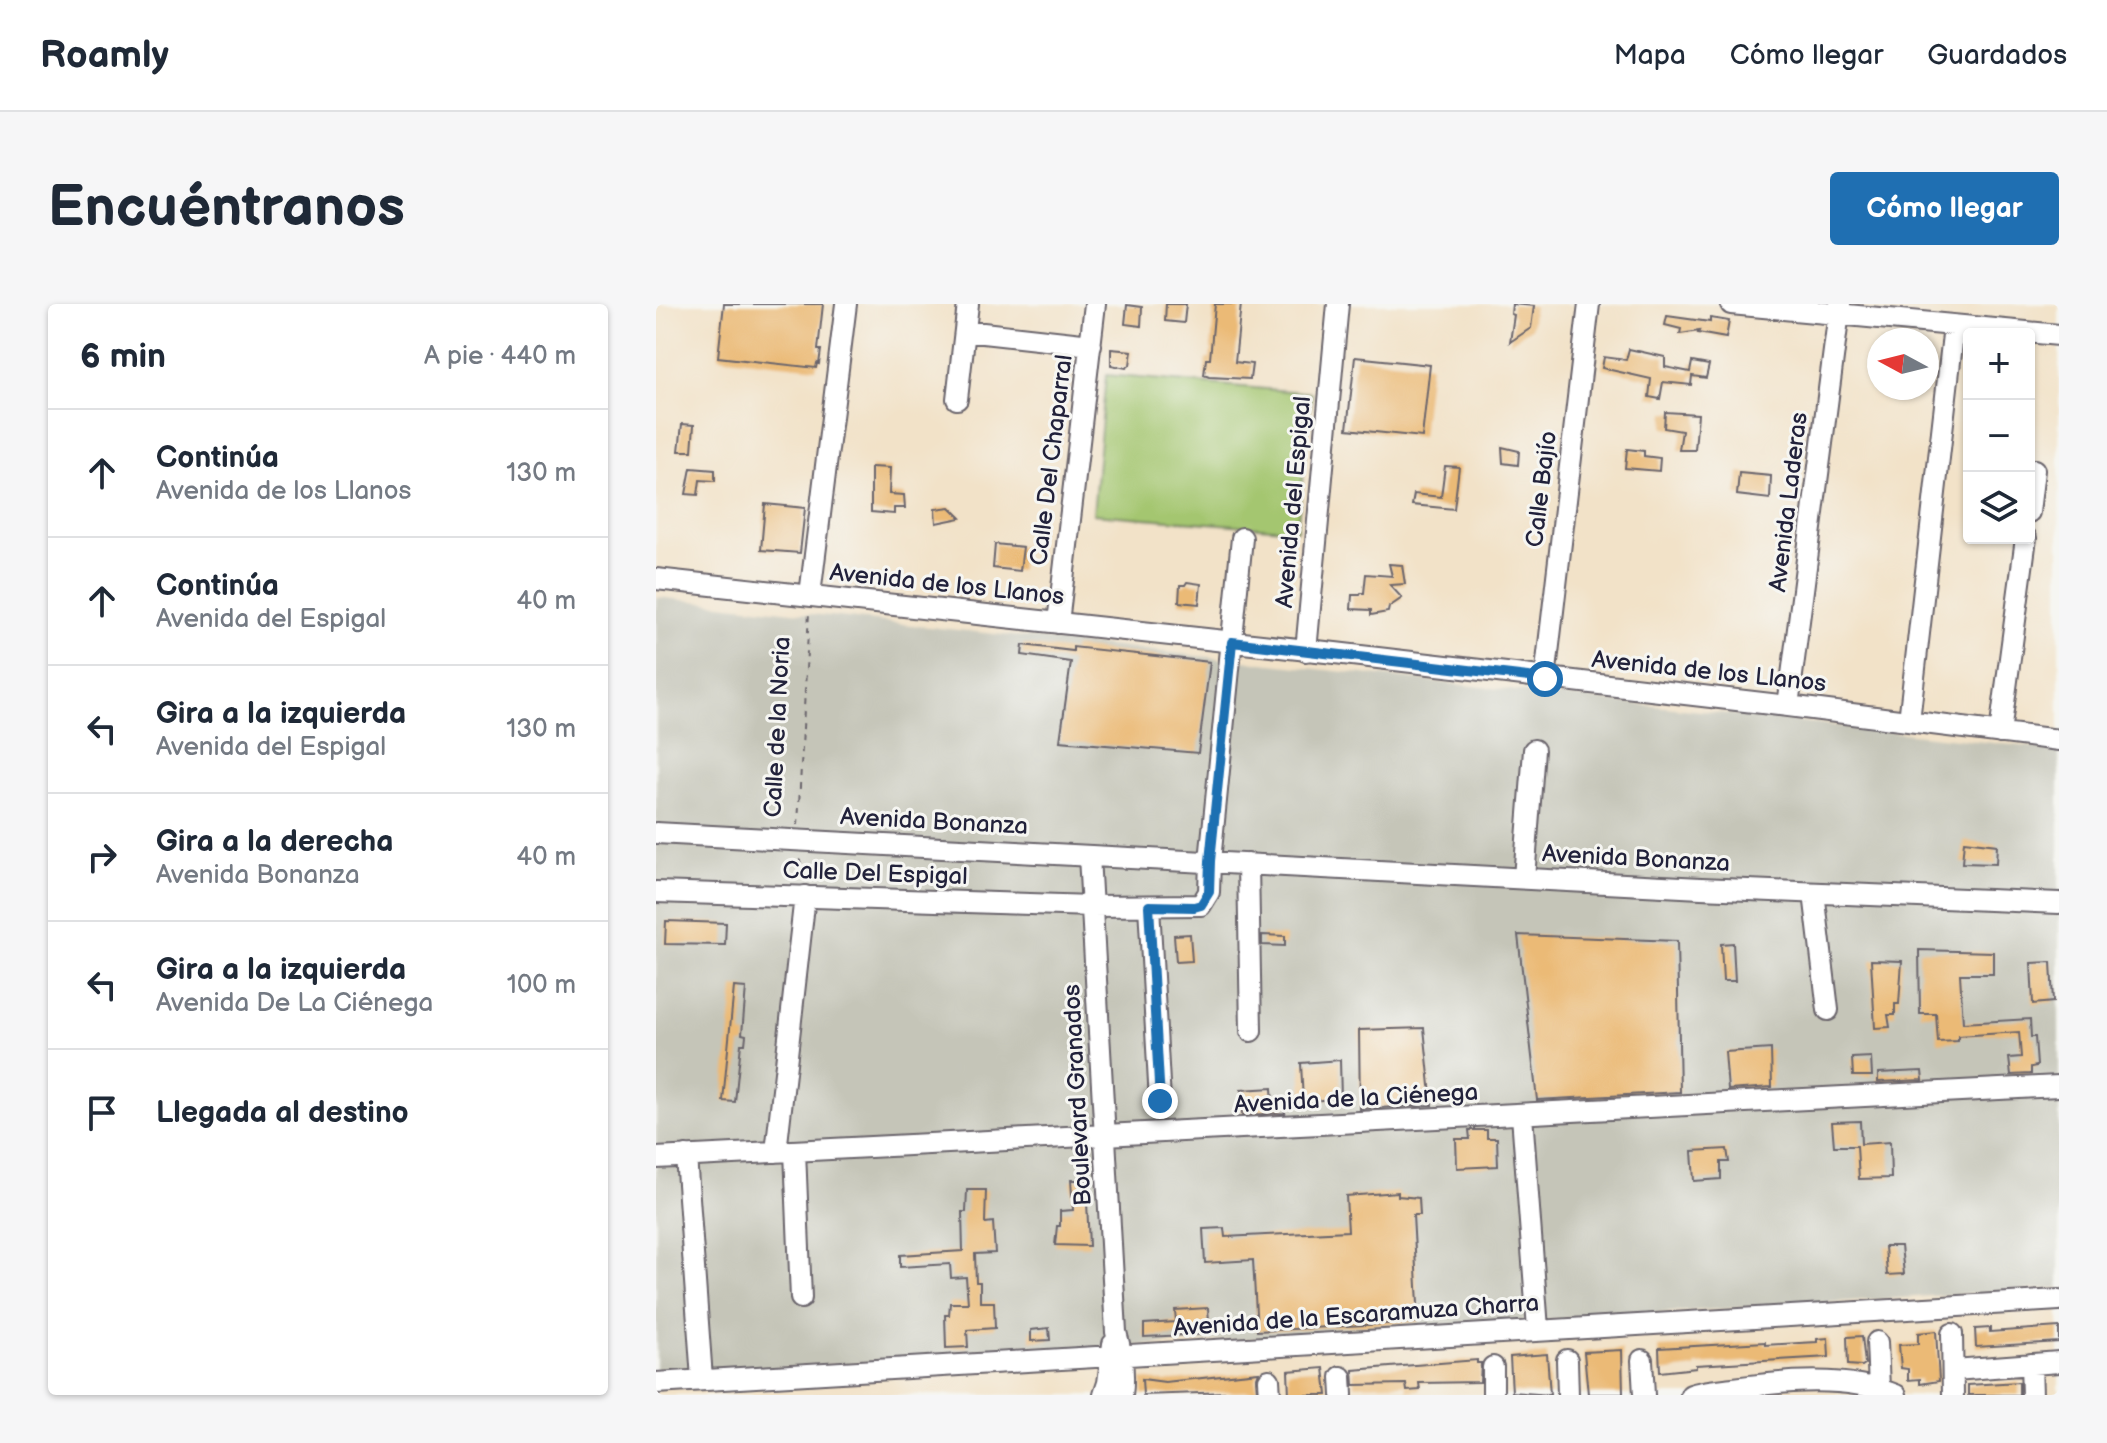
<!DOCTYPE html>
<html lang="es">
<meta charset="utf-8">
<style>
body{margin:0;font-family:"Balsamiq Sans",sans-serif;background:#f6f6f7;color:#1f2937}
.controls{position:absolute;right:24px;top:24px;display:grid;overflow:hidden;border-radius:8px;box-shadow:0 2px 6px #0004}
.controls button{width:72px;height:72px;display:grid;place-items:center;padding:0;border:0;border-bottom:2px solid #e0e1e3;background:#fff;color:#1f2937;font:40px sans-serif}
.compass{position:absolute;left:1211px;top:24px;width:72px;height:72px;border-radius:50%;background:#fff;box-shadow:0 2px 6px #0004;rotate:277deg}
.stop{position:absolute;width:24px;height:24px;margin:-18px;border:6px solid #1f6fb2;border-radius:50%;background:#fff}
.stop.end{background:#1f6fb2;border-color:#fff;box-shadow:0 2px 8px #0008}
.list{margin:0;padding:0;list-style:none}
h2{display:flex;justify-content:space-between;align-items:center;height:104px;margin:0;padding:0 32px;font-size:34px}
h2 small{font-size:26px;font-weight:400;color:#747a83}
.list li{display:grid;grid-template-columns:52px 1fr auto;gap:24px;align-items:center;box-sizing:border-box;height:128px;padding:0 32px;border-top:2px solid #e0e1e3}
.list b{display:block;font-size:30px;white-space:nowrap}
.list p{margin:0;font-size:26px;white-space:nowrap;color:#747a83}
.list em{font-size:26px;font-style:normal;color:#747a83}
.icon{flex:none;width:44px;height:44px;fill:none;stroke:currentColor;stroke-width:2;stroke-linecap:round;stroke-linejoin:round}
.map{position:relative;flex:none;width:1403px;height:1091px;overflow:hidden;border-radius:8px}
header{display:flex;align-items:center;gap:48px;box-sizing:border-box;height:112px;padding:0 40px;background:#fff;border-bottom:2px solid #e0e1e3}
header strong{font-size:38px}
nav{display:flex;gap:44px;margin-inline-start:auto;font-size:28px}
.intro{display:flex;align-items:center;justify-content:space-between;box-sizing:border-box;height:192px;padding:0 48px}
h1{margin:0;font-size:56px}
.button{padding:20px 36px;border-radius:8px;background:#1f6fb2;color:#fff;font-size:28px;font-weight:700}
main{display:flex;gap:48px;padding:0 48px}
aside{flex:1;background:#fff;border-radius:8px;box-shadow:0 2px 6px #0004}
.map>svg:first-child{display:block}
</style>
<header>
<strong>Roamly</strong>
<nav><a>Mapa</a><a>Cómo llegar</a><a>Guardados</a></nav>
</header>
<div class="intro"><h1>Encuéntranos</h1><a class="button">Cómo llegar</a></div>
<main>
<aside>
<h2>6 min<small>A pie · 440 m</small></h2>
<ul class="list">
<li><svg class="icon" aria-label="ahead" viewBox="0 0 24 24"><path d="M12 20V5M6 11l6-6 6 6"/></svg><div><b>Continúa</b><p>Avenida de los Llanos</p></div><em>130 m</em></li>
<li><svg class="icon" aria-label="ahead" viewBox="0 0 24 24"><path d="M12 20V5M6 11l6-6 6 6"/></svg><div><b>Continúa</b><p>Avenida del Espigal</p></div><em>40 m</em></li>
<li><svg class="icon" aria-label="left" viewBox="0 0 24 24"><path d="M17 20v-9H6M10 6l-5 5 5 5"/></svg><div><b>Gira a la izquierda</b><p>Avenida del Espigal</p></div><em>130 m</em></li>
<li><svg class="icon" aria-label="right" viewBox="0 0 24 24"><path d="M7 20v-9h11M14 6l5 5-5 5"/></svg><div><b>Gira a la derecha</b><p>Avenida Bonanza</p></div><em>40 m</em></li>
<li><svg class="icon" aria-label="left" viewBox="0 0 24 24"><path d="M17 20v-9H6M10 6l-5 5 5 5"/></svg><div><b>Gira a la izquierda</b><p>Avenida De La Ciénega</p></div><em>100 m</em></li>
<li><svg class="icon" aria-label="arrive" viewBox="0 0 24 24"><path d="M6 21V4h12l-3 4 3 4H6"/></svg><div><b>Llegada al destino</b></div></li>
</ul>
</aside>
<div class="map">
<svg width="1403" height="1091" viewBox="0 0 1403 1091">
<rect width="100%" height="100%" fill="#f6f6f2"/>
<filter id="ink" filterUnits="userSpaceOnUse"><feTurbulence type="fractalNoise" baseFrequency=".0125" numOctaves="2"/><feDisplacementMap in="SourceGraphic" scale="16" xChannelSelector="R" yChannelSelector="G"/><feConvolveMatrix kernelMatrix="1 2 1 2 8 2 1 2 1" color-interpolation-filters="sRGB"/></filter>
<filter id="wash" filterUnits="userSpaceOnUse"><feTurbulence type="fractalNoise" baseFrequency=".006" numOctaves="4" result="noise"/><feDisplacementMap in="SourceGraphic" scale="32" xChannelSelector="R" yChannelSelector="G"/><feGaussianBlur stdDeviation="1.8" result="paint"/><feColorMatrix in="noise" values="0 0 0 0 0 0 0 0 0 0 0 0 0 0 0 0 0 1.4 0 .05"/><feComposite in="paint" operator="in"/></filter>
<g filter="url(#wash)">
<rect width="100%" height="100%" fill="#f2e2c8"/>
<path fill="#c5c5b8" d="M0,293L1403,446V984L0,1072Z"/>
<path fill="#a4c66f" stroke="#637455" stroke-width="2" d="M450,71L656,89L641,226L437,210Z"/>
<g id="blocks">
<path fill="#ebba76" d="M68,0H167L162,46H165L163,60L161,59L160,64L62,53Z
M510,0H530L528,19L509,17Z
M559,0H585L579,58L596,60L594,75L553,73L548,71L550,55H554Z
M856,0L878,2L875,24L854,38L858,11L855,10Z
M471,1L486,3L485,22L469,20Z
M1011,12L1054,18V14L1073,17L1070,34L1042,29L1043,27L1024,30L1025,25L1009,21Z
M455,45L476,47L474,61L470,64L455,61Z
M973,45L1009,53V63L1034,68L1036,58L1053,61L1050,74L1036,72L1035,81L1007,78L1004,95L993,93L995,75L946,64L948,53L970,56Z
M699,53L774,61L766,133L691,125Z
M1009,108L1042,110L1039,146H1023L1026,127L1008,124Z
M26,120L38,121L36,147H23Z
M846,143L863,147L862,161L847,159Z
M971,145L988,147V152L1004,154L1003,167L969,164Z
M789,162L803,163L798,205L756,201L758,190L785,193Z
M215,163L234,164L233,190L248,191L249,204H238V210L215,208Z
M35,164L59,166V177L44,176L42,191L30,190Z
M1083,169L1115,172L1114,195L1081,191Z
M109,200L149,204L144,249L105,246Z
M294,203L305,214L280,219L279,205Z
M339,240L367,243L364,267L337,264Z
M733,260L746,261L749,280L734,281L746,294L733,303L732,308L715,311V306L695,305L696,291H704L705,289H708L710,270L736,272Z
M531,278L545,280L543,300L523,298L524,281H529Z
M367,341L417,347V343L554,358L542,449L404,437L415,358L366,351Z
M1308,537L1341,541L1340,560L1306,559Z
M10,617L70,619L69,641L9,640Z
M534,630L536,657L520,658L518,631Z
M606,631L629,632V642L606,641Z
M862,631L1021,637L1024,788L881,796Z
M1077,639L1079,677H1067L1065,640Z
M1263,646L1337,648V670H1304L1307,719L1374,715L1375,733H1379L1381,762L1375,763V770L1355,771L1353,754L1365,753L1363,728L1302,732V737L1282,738L1280,710H1264Z
M1215,656L1246,657L1243,700H1239V711H1232L1234,723L1219,724Z
M1395,658L1397,698L1377,700L1375,659Z
M78,683L90,684L86,730L90,731L89,740H85L79,798L67,797Z
M768,724L776,801L704,805L703,726Z
M1115,745L1116,783L1072,786L1069,748Z
M1215,753L1216,772H1197L1196,754Z
M684,756L685,794L647,798L645,759Z
M1266,767L1267,776L1222,778V769Z
M616,784L617,802H628L629,809L586,811L585,786Z
M1204,817L1205,840L1234,838L1235,874L1203,875L1201,842H1178L1176,818Z
M813,826H831V834H841L842,862L801,864L800,835H814Z
M1071,845L1073,858H1065V875L1038,877L1036,847Z
M415,876H430L433,942L399,941L401,922H404V907L417,906Z
M311,886H330L329,919L337,918L339,949L319,950L320,978H324V998H338L339,1024L311,1026L312,1043L290,1044L289,1011H293L294,999H312L310,973L295,974L294,960L244,963V951L307,947L306,908H310Z
M742,888V892L763,894L764,911H757L763,1018L601,1027L597,956L549,959L547,925L568,924L569,933L692,927L690,892Z
M1229,942H1245L1248,970L1231,971Z
M552,1004L554,1030L488,1033V1020L520,1018L519,1006Z
M1403,1023V1038L1320,1043L1319,1025L1334,1024V1028Z
M393,1024L394,1036L375,1037V1026Z
M1280,1027L1283,1077L1264,1080V1075L1252,1076V1065L1245,1064L1243,1041L1262,1040V1029Z
M1206,1032L1209,1060L1206,1062L1192,1061L1191,1033Z
M1172,1034L1173,1053L1040,1061V1064L1004,1068L1003,1044L1109,1038V1041L1161,1038V1035Z
M966,1046L967,1090H932L928,1048Z
M891,1050L894,1091L856,1088L854,1053Z
M821,1056V1059H825L824,1078L763,1079L764,1086L751,1087L750,1080L698,1081L697,1066Z
M668,1064L671,1091H633L632,1067Z
M603,1068L600,1076L601,1087L487,1091L486,1075L509,1078Z
M1363,1078V1091H1312V1081Z"/>
</g>
</g>
<g filter="url(#ink)">
<use href="#blocks" fill-opacity="0" stroke="#6b656c" stroke-width="2"/>
<g fill="none" stroke-linecap="round" stroke-linejoin="round">
<g stroke="#6b656c" stroke-width="24">
<path id="minor" d="M1075,0L1403,31
M309,27L435,41
M301,95L312,0
M1373,208L1378,166
M0,275L679,349L1132,402L1403,436
M154,291L190,0
M402,319L439,0
M650,347L682,0
M889,375L933,0
M1132,402L1184,0
M1253,417L1298,22
M1344,429L1370,234
M0,529L1045,584L1403,599
M433,552L460,1028C466,1049 469,1069 466,1091
M592,560L595,727
M868,574L878,446
M0,588L436,602L545,601L553,588L554,557L586,234
M1158,589L1172,706
M493,602L504,797
M866,811L882,1025
M139,847L145,994
M120,848L149,592
M30,852L46,1075
M0,854L1403,782
M1296,1030L1297,1091
M1221,1038L1223,1084
M911,1056L912,1091
M986,1056L988,1091
M1375,1060L1376,1091
M837,1063V1091
M1298,1066L1403,1058
M685,1073L686,1091
M613,1076L614,1091
M0,1079L1403,996
M448,1091L452,1079L457,1040
M1035,1091C1048,1086 1064,1086 1078,1084C1130,1077 1191,1071 1240,1091"/>
</g>
<path stroke="#6b656c" stroke-width="2" stroke-dasharray="6 6" stroke-linecap="butt" d="M142,521L153,308
M144,555L147,577"/>
<use href="#minor" stroke="#fff" stroke-width="20"/>
</g>
</g>
<g fill="none" stroke-linecap="round" stroke-linejoin="round" filter="url(#ink)">
<path stroke="#1f6fb2" stroke-width="10" d="M504,797L493,602L538,603L545,601L553,588L554,557L576,338L889,375"/>
</g>
<g text-anchor="middle" stroke-width="6" stroke-linejoin="round" paint-order="stroke">
<g font-size="24" fill="#22223b" stroke="#f6f6f2">
<text transform="translate(395 156) rotate(-83)" y="8">Calle Del Chaparral</text>
<text transform="translate(885 185) rotate(-83)" y="8">Calle Bajío</text>
<text transform="translate(637 198) rotate(-85)" y="8">Avenida del Espigal</text>
<text transform="translate(1132 198) rotate(-83)" y="8">Avenida Laderas</text>
<text transform="translate(291 280) rotate(6)" y="8">Avenida de los Llanos</text>
<text transform="translate(1053 367) rotate(6)" y="8">Avenida de los Llanos</text>
<text transform="translate(121 423) rotate(-87)" y="8">Calle de la Noria</text>
<text transform="translate(278 517) rotate(3)" y="8">Avenida Bonanza</text>
<text transform="translate(980 554) rotate(3)" y="8">Avenida Bonanza</text>
<text transform="translate(219 569) rotate(2)" y="8">Calle Del Espigal</text>
<text transform="translate(421 791) rotate(-93)" y="8">Boulevard Granados</text>
<text transform="translate(700 794) rotate(-3)" y="8">Avenida de la Ciénega</text>
<text transform="translate(700 1011) rotate(-4)" y="8">Avenida de la Escaramuza Charra</text>
</g>
</g>
</svg>
<div class="controls">
<button>+</button>
<button>−</button>
<button><svg class="icon" aria-label="layers" viewBox="0 0 24 24"><path d="M12 4l9 5-9 5-9-5zM3 14l9 5 9-5"/></svg></button>
</div>
<svg class="compass" viewBox="-18 -18 36 36"><path d="M0-13l5 13h-10z" fill="#e53935"/><path d="M0 13l5-13h-10z" fill="#747a83"/></svg>
<div class="stop" style="left:889px;top:375px"></div>
<div class="stop end" style="left:504px;top:797px"></div>
</div>
</main>
